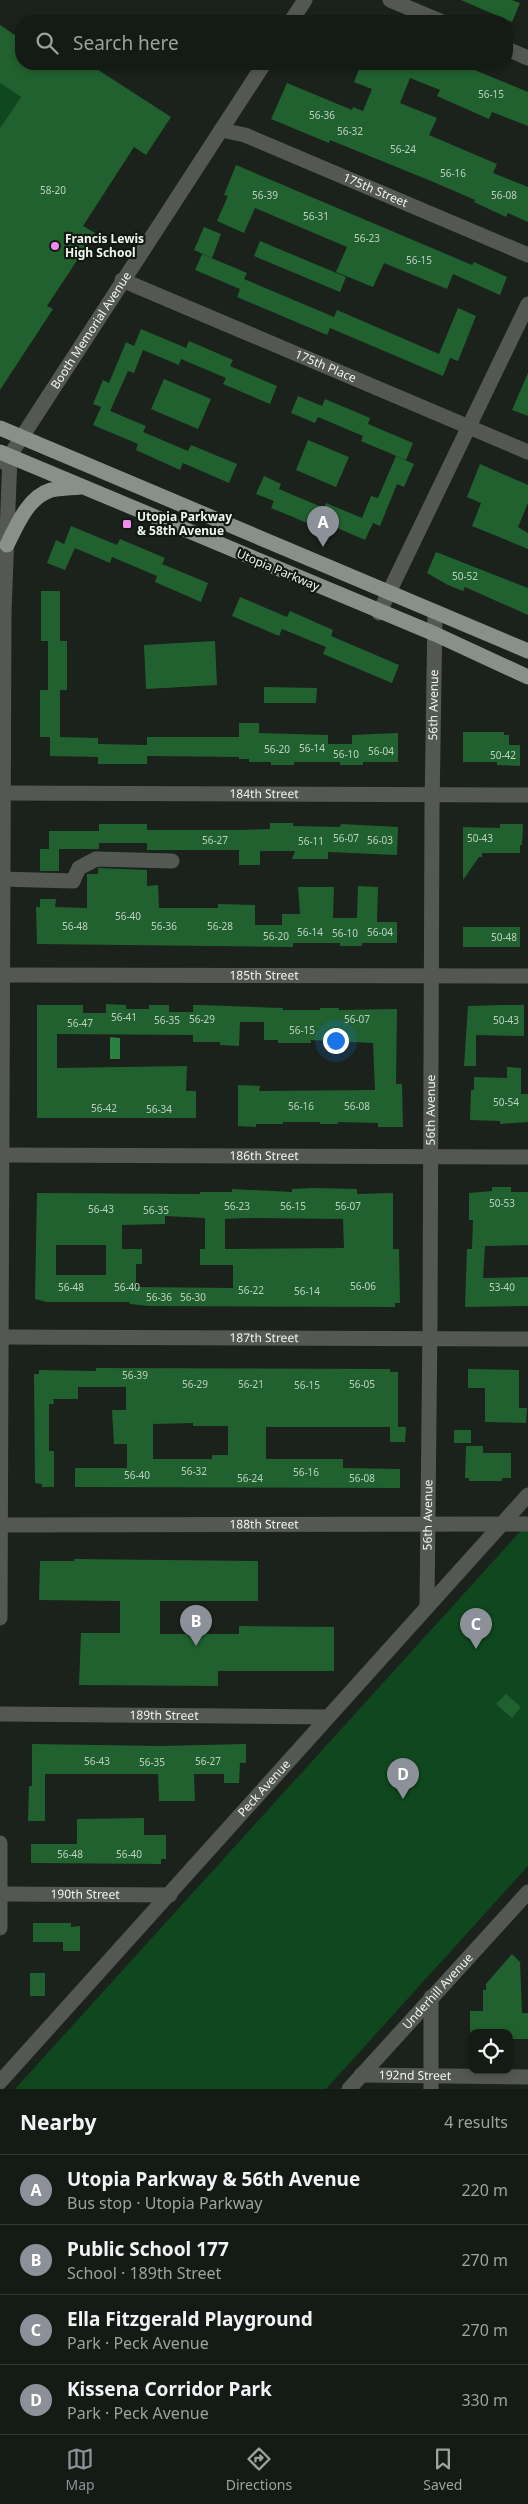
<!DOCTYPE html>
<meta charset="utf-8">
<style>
body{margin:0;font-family:"Noto Sans",sans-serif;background:#212722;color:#f1f3f6}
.controls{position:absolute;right:15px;bottom:15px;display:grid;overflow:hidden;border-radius:10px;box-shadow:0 2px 8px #0003}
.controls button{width:45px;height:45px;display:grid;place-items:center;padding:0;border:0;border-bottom:1px solid #333834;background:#141a14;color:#f1f3f6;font:25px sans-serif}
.you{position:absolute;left:335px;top:1040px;width:18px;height:18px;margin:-12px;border:4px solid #fff;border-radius:50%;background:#1a73e8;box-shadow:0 0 0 8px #1a73e833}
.badge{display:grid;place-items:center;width:32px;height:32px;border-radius:50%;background:#8c9099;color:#fff;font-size:16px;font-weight:700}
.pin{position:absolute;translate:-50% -41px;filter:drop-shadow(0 1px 2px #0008)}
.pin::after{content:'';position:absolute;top:26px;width:18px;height:15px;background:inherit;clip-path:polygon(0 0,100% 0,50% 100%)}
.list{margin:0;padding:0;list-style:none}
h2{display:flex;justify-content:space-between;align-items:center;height:65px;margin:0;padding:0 20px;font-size:21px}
h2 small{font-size:16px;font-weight:400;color:#9da1a0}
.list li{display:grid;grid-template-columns:32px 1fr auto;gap:15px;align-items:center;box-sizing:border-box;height:70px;padding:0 20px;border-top:1px solid #333834}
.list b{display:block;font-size:19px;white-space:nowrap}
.list p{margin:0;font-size:16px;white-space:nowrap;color:#9da1a0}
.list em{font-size:16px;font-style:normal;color:#9da1a0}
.icon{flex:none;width:28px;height:28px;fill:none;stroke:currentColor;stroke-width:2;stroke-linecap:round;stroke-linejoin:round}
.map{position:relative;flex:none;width:528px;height:2089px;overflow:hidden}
.search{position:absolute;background:#141a14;box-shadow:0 2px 8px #0003;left:15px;right:15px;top:15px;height:55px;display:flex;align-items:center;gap:12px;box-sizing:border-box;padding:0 18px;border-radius:20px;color:#9da1a0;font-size:19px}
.sheet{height:345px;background:#141a14}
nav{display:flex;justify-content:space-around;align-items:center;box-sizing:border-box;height:70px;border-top:1px solid #333834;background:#141a14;font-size:14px;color:#9da1a0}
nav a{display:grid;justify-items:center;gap:2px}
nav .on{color:#8c9099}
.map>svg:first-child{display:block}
</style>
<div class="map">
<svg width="528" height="2089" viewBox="0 0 528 2089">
<rect width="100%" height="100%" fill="#1a221b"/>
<path fill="#0f481e" d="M0,83L21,97L0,128Z
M528,1523V1866L326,2089H15Z"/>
<path fill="#2a803e" d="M110,1037L120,1038V1059H110Z"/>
<path fill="#21612f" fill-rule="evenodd" d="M461,0H512L520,3L512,22Z
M0,25L21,39V64H89L171,117L146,155L134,147L83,226L95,233L47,306L53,309L0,390V128L21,97L0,83Z
M361,64H460L528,92V126L492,112L489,119L437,96L440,90L410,78L400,103L437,118L429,135L497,164L493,173L528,187V222L508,213L506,217L474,202L475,200L431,181L330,140L329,143L271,119L287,83L352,110L353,107L363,111L372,89L354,82Z
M236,165L472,265L474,262L507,277L500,295L453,274L447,289L384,263L373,287L336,272L347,247L255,208L244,233L217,221L228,196L224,195Z
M204,227L221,234L212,258L194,250Z
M260,241L346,277L340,292L254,256Z
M202,254L247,273L244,279L334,317L337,310L439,354L458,308L476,316L458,361L450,358L443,376L330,328L327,335L237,297L240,289L195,270Z
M141,329L186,348L189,341L233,360L230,366L277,386L270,404L223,384L226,378L181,359L179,365L143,350L134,373L128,371L110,411L146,426L143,432L188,451L191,445L237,464L229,483L183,463L180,470L136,450L138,444L93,425L101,407L93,404L103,380L109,383L126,342L134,346Z
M528,373V416L512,410Z
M164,379L211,399L198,429L151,409Z
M298,396L322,406L325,399L370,418L368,424L413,443L406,460L361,441L363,436L318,417L315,423L291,413Z
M308,440L349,457L336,487L296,470Z
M396,456L414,464L404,487L397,484L380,526L373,523L365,540L319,520L316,527L293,517L271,508L274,501L256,494L264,476L281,484L279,489L324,508L326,503L362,518L371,496L378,498Z
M480,464L528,485V503L518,527L528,533V549L472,526L481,503L467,497Z
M71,526L117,545L120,539L165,558L162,564L208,583L201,602L155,582L157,576L112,557L110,563L75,548L65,570L47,563L56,540L64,544Z
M436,552L528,588V615L465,587L463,591L448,585L427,573Z
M41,591H60V641H67V690H60V737L98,738V744L147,745V737H239V723H259V733L328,735V744H352V735L398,733V762H363V765H340V762H294V765H271V762H249V759H239V757L147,756V764H98V757L50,756V737H40V690H48V641H41Z
M240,597L287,617L290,611L333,630L331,636L399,665L392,683L323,654L326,647L282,629L279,636L232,616Z
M215,641L217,685L146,689L144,645Z
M264,687L317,688L316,703H264Z
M463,732H504V735H509V745H520V766L497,765V762H463Z
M270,823H293V826L340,827L341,824L398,827L397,855L328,852V859H292L295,851H260V865H239V850H147V843H99V849H59V871H40V849H49V831H99V824H147V830H239L270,829Z
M500,824H523L522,845H520V853H482V857H479L463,880V827L500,828Z
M98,868L147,870V886L158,885L159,908H218V904L255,905V925H282V914H300L298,887H334L333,918H357L358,886L378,887L377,922H397V943H362V946H340V943H293V947L37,944L36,907H40V899H56L55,907L87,908V874H98Z
M463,927H520V947H463Z
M106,1004L126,1005V1009H149V1005H169V1012H193V1005H200L283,1008V1010H320V1008H339V1010L397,1009L396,1084H402L403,1127H378V1123L338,1122V1124H320V1122H283V1124H256V1127L238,1126V1085L260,1086L259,1091L375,1090L373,1043L311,1040V1043H278V1040H264V1022H240L239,1046L220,1045V1042H193V1035L57,1034V1068L187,1066L186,1091H196V1118H37V1005H83V1013H106Z
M500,1005H524V1036L476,1035V1066H464L468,1006Z
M507,1067L521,1068V1094H528V1122L500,1124V1121L470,1120L471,1090H474V1077L507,1078Z
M492,1187H511V1192H528V1245L485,1246L483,1278L528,1277V1306L465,1307L467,1249H472L473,1220H469V1193L492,1191Z
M312,1188L357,1189V1194L393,1193V1249H399L400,1303H395V1307L149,1306L130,1304L129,1302H47L35,1299L37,1193L200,1194V1192H232V1189L292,1192V1189ZM165,1216L205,1218V1249H200V1265H233V1288L136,1287V1264H142V1249H122V1225L165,1224ZM246,1218L343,1219L344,1248L225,1249V1219ZM56,1245H106V1275H56Z
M96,1368L390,1369V1372H398V1427H266V1459H343V1468L400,1469V1488L75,1487V1468H127V1444H114L112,1410H126V1387H78V1399H53L54,1404H49V1451H54V1487H42V1484L35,1483L34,1374H39V1370L96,1371ZM193,1423V1426H228V1455H212V1459H153V1424Z
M468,1369L519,1370V1408H527L526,1423L485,1422V1388H468Z
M390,1427H406L405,1442H390Z
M454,1430H471V1443H454Z
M466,1446H483V1453H511V1478H502V1481H469V1478H465Z
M74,1559L258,1561V1601H160V1634H239V1626L334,1627V1671H218V1686L79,1685L81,1633H120V1601L39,1600L40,1561H74Z
M506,1694L521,1707L512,1718L496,1704Z
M32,1744L161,1746L246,1744V1763H240L239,1783H224V1774H194L195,1801H159L158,1774H45V1821H28L29,1786H32Z
M144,1818V1835H166V1859H161V1864L31,1863V1844H77V1819Z
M33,1923H71V1927L80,1926V1951H63V1942H33Z
M512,1954L520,1962L522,2013H528V2039H509V2033H470V2011H483V1990H486V1984Z
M30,1973H45V1996H30Z"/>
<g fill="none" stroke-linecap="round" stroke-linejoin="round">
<g stroke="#545854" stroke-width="15">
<path d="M390,0L440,21"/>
<path d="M291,21L305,0"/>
<path d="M507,49L528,58"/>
<path id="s1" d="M221,130L245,135L528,255"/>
<path id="s2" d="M122,280L528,452"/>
<path id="s3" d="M5,463L264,64"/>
<path d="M379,613L528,304"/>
<path id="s4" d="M0,793L528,795"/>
<path d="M0,879L73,881L79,868L96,859L172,861"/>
<path id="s5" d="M0,975L528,976"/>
<path id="s6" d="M0,1155L528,1157"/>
<path id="s7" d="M0,1337L528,1339"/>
<path id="s8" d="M0,1525L528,1524"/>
<path id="s9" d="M427,1606L430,1324L432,810L435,612"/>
<path d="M0,1618L4,612L10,456"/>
<path id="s10" d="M0,1714L328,1717"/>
<path d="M0,1843V1928"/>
<path id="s11" d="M0,1894L170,1895"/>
<path id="s12" d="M361,2075L528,2077"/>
<path id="s13" d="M0,2082L528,1495"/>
<path id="s14" d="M349,2089L528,1892"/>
<path d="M431,2089V1997"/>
</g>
<path stroke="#889189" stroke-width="15" d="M0,428L528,651
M0,452L435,634L528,677
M7,545C17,525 28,497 51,490C60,488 71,488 80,487"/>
</g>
<g fill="#f38af1" stroke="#111812" stroke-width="2">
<circle cx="55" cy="246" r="5"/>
<rect x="122" y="519" width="10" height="10" rx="2.5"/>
</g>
<g text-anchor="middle" stroke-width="4.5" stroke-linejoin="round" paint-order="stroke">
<g font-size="10" fill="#bcd0c0">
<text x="491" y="98">56-15</text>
<text x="322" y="119">56-36</text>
<text x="350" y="135">56-32</text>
<text x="403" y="153">56-24</text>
<text x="453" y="177">56-16</text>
<text x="53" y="194">58-20</text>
<text x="265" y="199">56-39</text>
<text x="504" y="199">56-08</text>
<text x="316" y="220">56-31</text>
<text x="367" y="242">56-23</text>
<text x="419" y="264">56-15</text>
<text x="465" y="580">50-52</text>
<text x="312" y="752">56-14</text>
<text x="277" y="753">56-20</text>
<text x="381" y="755">56-04</text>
<text x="346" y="758">56-10</text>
<text x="503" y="759">50-42</text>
<text x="346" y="842">56-07</text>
<text x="480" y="842">50-43</text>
<text x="215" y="844">56-27</text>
<text x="380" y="844">56-03</text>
<text x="311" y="845">56-11</text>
<text x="128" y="920">56-40</text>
<text x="75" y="930">56-48</text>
<text x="164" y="930">56-36</text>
<text x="220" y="930">56-28</text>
<text x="310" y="936">56-14</text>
<text x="380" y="936">56-04</text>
<text x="345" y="937">56-10</text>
<text x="276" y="940">56-20</text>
<text x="504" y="941">50-48</text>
<text x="124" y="1021">56-41</text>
<text x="202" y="1023">56-29</text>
<text x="357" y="1023">56-07</text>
<text x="167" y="1024">56-35</text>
<text x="506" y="1024">50-43</text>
<text x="80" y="1027">56-47</text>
<text x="302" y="1034">56-15</text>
<text x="506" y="1106">50-54</text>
<text x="301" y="1110">56-16</text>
<text x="357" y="1110">56-08</text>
<text x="104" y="1112">56-42</text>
<text x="159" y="1113">56-34</text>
<text x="502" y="1207">50-53</text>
<text x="237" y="1210">56-23</text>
<text x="293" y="1210">56-15</text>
<text x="348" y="1210">56-07</text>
<text x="101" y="1213">56-43</text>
<text x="156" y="1214">56-35</text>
<text x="363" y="1290">56-06</text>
<text x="71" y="1291">56-48</text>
<text x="127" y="1291">56-40</text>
<text x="502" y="1291">53-40</text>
<text x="251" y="1294">56-22</text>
<text x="307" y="1295">56-14</text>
<text x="159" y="1301">56-36</text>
<text x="193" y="1301">56-30</text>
<text x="135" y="1379">56-39</text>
<text x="195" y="1388">56-29</text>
<text x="251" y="1388">56-21</text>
<text x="362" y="1388">56-05</text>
<text x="307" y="1389">56-15</text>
<text x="194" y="1475">56-32</text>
<text x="306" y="1476">56-16</text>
<text x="137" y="1479">56-40</text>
<text x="250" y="1482">56-24</text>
<text x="362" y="1482">56-08</text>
<text x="97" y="1765">56-43</text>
<text x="208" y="1765">56-27</text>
<text x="152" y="1766">56-35</text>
<text x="70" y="1858">56-48</text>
<text x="129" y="1858">56-40</text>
</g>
<g font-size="12" fill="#f0f5f0" stroke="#111812">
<text dy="4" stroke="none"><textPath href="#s1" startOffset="166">175th Street</textPath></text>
<text dy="4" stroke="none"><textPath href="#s3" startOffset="158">Booth Memorial Avenue</textPath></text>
<text dy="4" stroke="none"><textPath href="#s2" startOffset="221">175th Place</textPath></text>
<text transform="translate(278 570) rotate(23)" y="4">Utopia Parkway</text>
<text dy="4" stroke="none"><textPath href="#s9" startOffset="901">56th Avenue</textPath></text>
<text dy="4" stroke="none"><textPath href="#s4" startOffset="264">184th Street</textPath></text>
<text dy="4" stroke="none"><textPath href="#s5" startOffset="264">185th Street</textPath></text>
<text dy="4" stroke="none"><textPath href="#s9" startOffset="496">56th Avenue</textPath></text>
<text dy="4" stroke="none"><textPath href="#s6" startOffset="264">186th Street</textPath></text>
<text dy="4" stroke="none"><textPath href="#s7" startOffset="264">187th Street</textPath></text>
<text dy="4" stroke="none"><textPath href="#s9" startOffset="91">56th Avenue</textPath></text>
<text dy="4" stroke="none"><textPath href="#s8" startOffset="264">188th Street</textPath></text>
<text dy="4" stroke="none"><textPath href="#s10" startOffset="164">189th Street</textPath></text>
<text dy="4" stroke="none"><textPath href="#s13" startOffset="395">Peck Avenue</textPath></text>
<text dy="4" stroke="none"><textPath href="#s11" startOffset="85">190th Street</textPath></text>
<text dy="4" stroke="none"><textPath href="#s14" startOffset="132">Underhill Avenue</textPath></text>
<text dy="4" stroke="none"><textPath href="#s12" startOffset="54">192nd Street</textPath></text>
</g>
<g font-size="12" font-weight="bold" fill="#f0f5f0" stroke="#111812" text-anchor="start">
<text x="65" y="243">Francis Lewis<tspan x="65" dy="14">High School</tspan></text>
<text x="137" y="521">Utopia Parkway<tspan x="137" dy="14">&amp; 58th Avenue</tspan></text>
</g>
</g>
</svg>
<div class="controls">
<button><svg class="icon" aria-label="locate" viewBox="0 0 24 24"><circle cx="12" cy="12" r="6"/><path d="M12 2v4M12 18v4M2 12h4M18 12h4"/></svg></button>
</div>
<div class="you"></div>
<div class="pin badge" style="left:323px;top:547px">A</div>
<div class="pin badge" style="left:196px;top:1646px">B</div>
<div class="pin badge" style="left:476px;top:1649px">C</div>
<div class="pin badge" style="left:403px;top:1799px">D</div>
<div class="search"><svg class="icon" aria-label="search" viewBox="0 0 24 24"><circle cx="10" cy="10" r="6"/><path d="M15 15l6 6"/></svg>Search here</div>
</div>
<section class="sheet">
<h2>Nearby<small>4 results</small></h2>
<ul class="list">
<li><span class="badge">A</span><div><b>Utopia Parkway &amp; 56th Avenue</b><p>Bus stop · Utopia Parkway</p></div><em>220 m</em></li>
<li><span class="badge">B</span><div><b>Public School 177</b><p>School · 189th Street</p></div><em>270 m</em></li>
<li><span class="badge">C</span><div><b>Ella Fitzgerald Playground</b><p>Park · Peck Avenue</p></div><em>270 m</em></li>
<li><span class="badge">D</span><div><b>Kissena Corridor Park</b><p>Park · Peck Avenue</p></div><em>330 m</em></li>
</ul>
</section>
<nav>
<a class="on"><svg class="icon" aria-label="map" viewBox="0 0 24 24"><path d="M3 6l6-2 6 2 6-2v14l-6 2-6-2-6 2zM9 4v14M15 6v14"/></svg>Map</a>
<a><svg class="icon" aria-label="directions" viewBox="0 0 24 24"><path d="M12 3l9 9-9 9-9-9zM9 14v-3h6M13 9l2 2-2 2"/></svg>Directions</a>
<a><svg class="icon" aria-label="saved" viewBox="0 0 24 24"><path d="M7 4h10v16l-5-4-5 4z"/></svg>Saved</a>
</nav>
